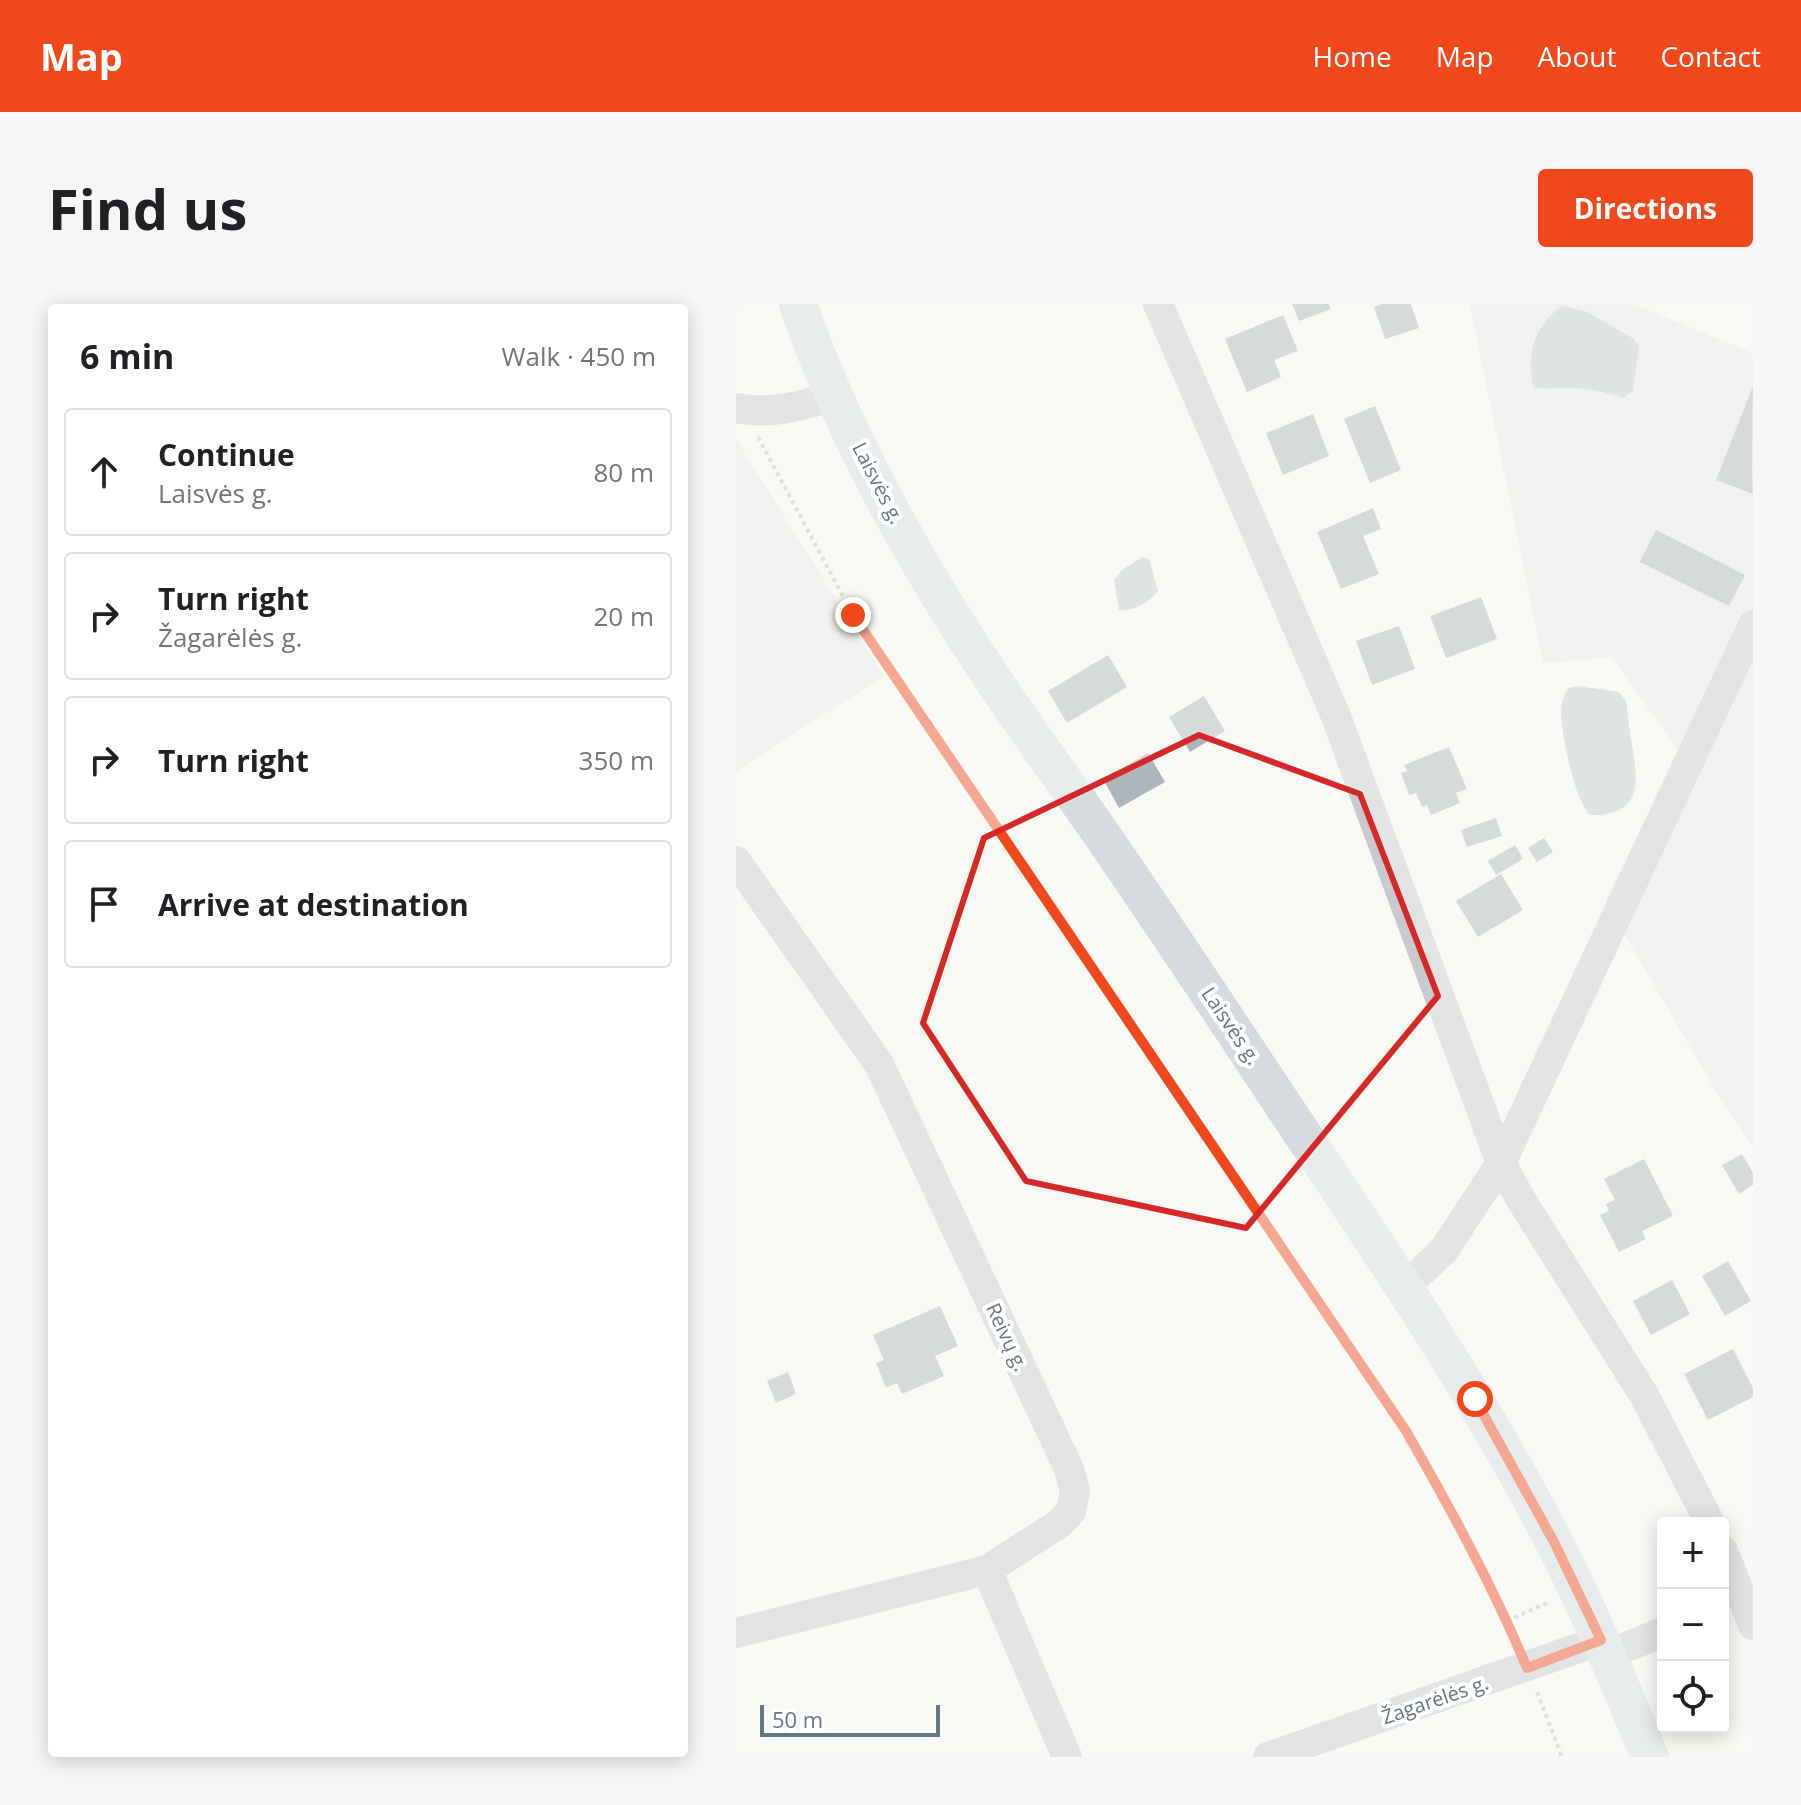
<!DOCTYPE html>
<meta charset="utf-8">
<style>
body{margin:0;font-family:"Open Sans",sans-serif;background:#f6f6f6;color:#202124}
.controls{position:absolute;right:24px;bottom:24px;display:grid;overflow:hidden;border-radius:8px;box-shadow:0 4px 20px #0003}
.controls button{width:72px;height:72px;display:grid;place-items:center;padding:0;border:0;border-bottom:2px solid #e0e0e0;background:#fff;color:#202124;font:40px sans-serif}
.scale{position:absolute;left:24px;bottom:20px;width:180px;box-sizing:border-box;padding-left:8px;border:4px solid #647987;border-top:0;font-size:22px;line-height:28px;white-space:nowrap;color:#647987;-webkit-text-stroke:6px #fff;paint-order:stroke}
.stop{position:absolute;width:24px;height:24px;margin:-18px;border:6px solid #ef481d;border-radius:50%;background:#fff}
.stop.end{background:#ef481d;border-color:#fff;box-shadow:0 2px 8px #0008}
.list{margin:0;padding:0;list-style:none}
h2{display:flex;justify-content:space-between;align-items:center;height:104px;margin:0;padding:0 32px;font-size:34px}
h2 small{font-size:26px;font-weight:400;color:#757577}
.list li{display:grid;grid-template-columns:52px 1fr auto;gap:24px;align-items:center;box-sizing:border-box;height:128px;margin:0 16px 16px;padding:0 16px;border:2px solid #e0e0e0;border-radius:8px}
.list b{display:block;font-size:30px;white-space:nowrap}
.list p{margin:0;font-size:26px;white-space:nowrap;color:#757577}
.list em{font-size:26px;font-style:normal;color:#757577}
.icon{flex:none;width:44px;height:44px;fill:none;stroke:currentColor;stroke-width:2;stroke-linecap:round;stroke-linejoin:round}
.map{position:relative;flex:none;width:1017px;height:1453px;overflow:hidden;border-radius:8px}
header{display:flex;align-items:center;gap:48px;box-sizing:border-box;height:112px;padding:0 40px;background:#ef481d;color:#fff}
header strong{font-size:38px}
nav{display:flex;gap:44px;margin-inline-start:auto;font-size:28px}
.intro{display:flex;align-items:center;justify-content:space-between;box-sizing:border-box;height:192px;padding:0 48px}
h1{margin:0;font-size:56px}
.button{padding:20px 36px;border-radius:8px;background:#ef481d;color:#fff;font-size:28px;font-weight:700}
main{display:flex;gap:48px;padding:0 48px}
aside{flex:1;background:#fff;border-radius:8px;box-shadow:0 4px 20px #0003}
.map>svg:first-child{display:block}
</style>
<header>
<strong>Map</strong>
<nav><a>Home</a><a>Map</a><a>About</a><a>Contact</a></nav>
</header>
<div class="intro"><h1>Find us</h1><a class="button">Directions</a></div>
<main>
<aside>
<h2>6 min<small>Walk · 450 m</small></h2>
<ul class="list">
<li><svg class="icon" aria-label="ahead" viewBox="0 0 24 24"><path d="M12 20V5M6 11l6-6 6 6"/></svg><div><b>Continue</b><p>Laisvės g.</p></div><em>80 m</em></li>
<li><svg class="icon" aria-label="right" viewBox="0 0 24 24"><path d="M7 20v-9h11M14 6l5 5-5 5"/></svg><div><b>Turn right</b><p>Žagarėlės g.</p></div><em>20 m</em></li>
<li><svg class="icon" aria-label="right" viewBox="0 0 24 24"><path d="M7 20v-9h11M14 6l5 5-5 5"/></svg><div><b>Turn right</b></div><em>350 m</em></li>
<li><svg class="icon" aria-label="arrive" viewBox="0 0 24 24"><path d="M6 21V4h12l-3 4 3 4H6"/></svg><div><b>Arrive at destination</b></div></li>
</ul>
</aside>
<div class="map">
<svg width="1017" height="1453" viewBox="0 0 1017 1453">
<rect width="100%" height="100%" fill="#f8f8f4"/>
<path fill="#e8e9e8" d="M734,0H897L1017,49V843L978,784L869,597L943,448L876,353L807,359Z
M0,135L148,372L0,467Z"/>
<path fill="#becbcf" d="M826,2L849,7L898,35L903,43L897,87L887,94C867,87 850,84 829,84C817,84 809,86 797,83C791,50 797,23 826,2Z
M406,253L413,255L422,287C413,298 398,308 383,306L378,276L386,266Z
M841,382L883,388L890,397C892,410 893,423 895,435C902,477 909,511 854,511C838,494 826,433 825,408C825,400 828,392 832,384Z"/>
<path fill="#adb6bc" d="M556,0H593L595,5L563,17Z
M646,0H675L683,24L649,35L638,3Z
M547,11L562,47L538,56L545,73L511,88L489,35Z
M1017,82L1016,164L1017,190L980,176Z
M639,102L665,166L634,179L608,115Z
M577,110L593,152L547,171L530,129Z
M637,204L645,225L627,232L643,270L605,285L581,228Z
M920,226L1009,271L993,302L904,258Z
M745,293L761,335L710,354L694,312Z
M663,322L679,365L636,381L620,337Z
M372,351L391,383L331,419L312,387Z
M468,392L489,427L454,448L433,413Z
M713,443L731,485L720,489L724,499L695,511L691,501L686,503L680,489L673,491L665,469L671,467L668,461Z
M412,449L429,478L383,504L367,475Z
M760,514L766,532L731,543L725,526Z
M808,534L817,548L801,558L792,544Z
M779,541L787,555L760,571L752,557Z
M765,570L787,606L742,633L720,597Z
M1006,850L1017,869V881L1003,890L986,861Z
M908,855L937,912L906,927L910,935L883,948L864,911L873,907L870,900L879,896L868,875Z
M992,957L1015,997L989,1012L966,972Z
M936,976L954,1010L915,1031L897,997Z
M204,1002L222,1042L199,1052L208,1072L166,1090L161,1079L150,1084L140,1059L148,1056L137,1031Z
M997,1045L1017,1084V1093L972,1116L948,1070Z
M52,1068L60,1090L40,1099L31,1077Z"/>
<g fill="none" stroke-linecap="round" stroke-linejoin="round">
<path stroke="#bec1c3" stroke-width="4" stroke-dasharray="4 4" stroke-linecap="butt" d="M22,133L117,311L670,1127L722,1219L781,1339
M771,1317L813,1298
M801,1388L826,1453"/>
<path stroke="#c7cbce" stroke-width="30" d="M422,0L599,410L765,859L784,894L908,1091L974,1219
M0,104C33,111 66,102 98,92
M0,557L143,760L333,1165L339,1187L335,1207L324,1219L251,1266L0,1329
M669,983L708,946L765,859L1017,321
M987,1247L1017,1321
M251,1266L331,1453
M871,1351L927,1328
M532,1453L865,1336"/>
<path stroke="#d6dbdf" stroke-width="38" d="M62,0C109,136 182,264 262,383C300,439 340,493 379,550C446,648 511,747 577,846C662,973 747,1100 817,1236C853,1306 884,1380 914,1453"/>
</g>
<g fill="none" stroke-linecap="round" stroke-linejoin="round">
<path stroke="#ef481d" stroke-width="10" d="M117,311L670,1127C714,1204 757,1282 791,1364L865,1336L818,1238L739,1095"/>
</g>
<path d="M0 0H1017V1453H0ZM463,431L624,490L702,692L510,924L290,877L187,719L248,534Z" fill="#f8f8f4" fill-opacity=".55" fill-rule="evenodd"/>
<path fill="none" stroke="#d62828" stroke-width="6" stroke-linejoin="round" d="M463,431L624,490L702,692L510,924L290,877L187,719L248,534Z"/>
<g text-anchor="middle" stroke-width="8" stroke-linejoin="round" paint-order="stroke">
<g font-size="20" fill="#647987" stroke="#fff">
<text transform="translate(142 179) rotate(63)" y="7">Laisvės g.</text>
<text transform="translate(495 722) rotate(56)" y="7">Laisvės g.</text>
<text transform="translate(271 1033) rotate(65)" y="7">Reivų g.</text>
<text transform="translate(699 1396) rotate(-19)" y="7">Žagarėlės g.</text>
</g>
</g>
</svg>
<div class="controls">
<button>+</button>
<button>−</button>
<button><svg class="icon" aria-label="locate" viewBox="0 0 24 24"><circle cx="12" cy="12" r="6"/><path d="M12 2v4M12 18v4M2 12h4M18 12h4"/></svg></button>
</div>
<div class="scale">50 m</div>
<div class="stop" style="left:739px;top:1095px"></div>
<div class="stop end" style="left:117px;top:311px"></div>
</div>
</main>
